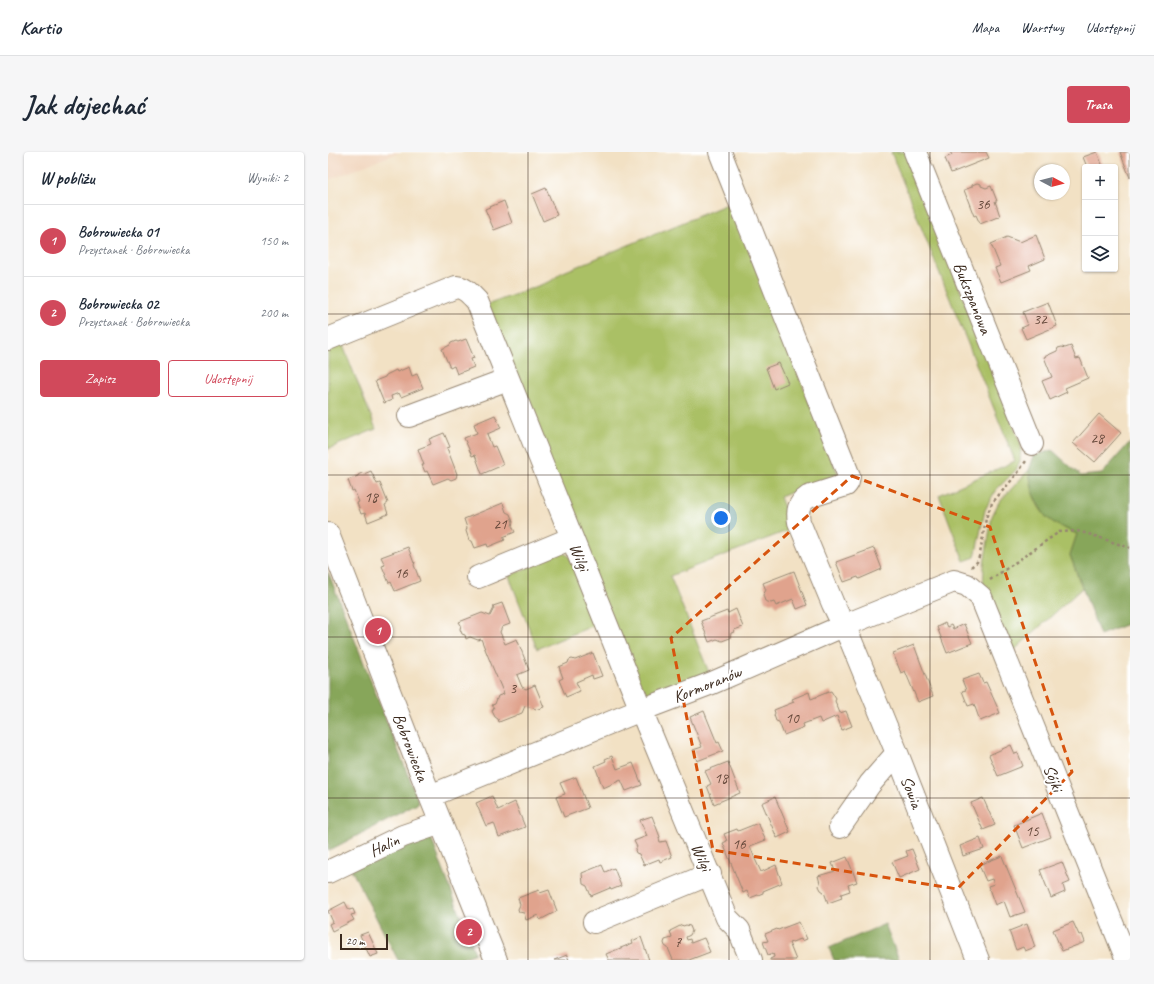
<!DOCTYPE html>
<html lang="pl">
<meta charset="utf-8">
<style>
body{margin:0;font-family:Caveat,sans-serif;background:#f6f6f7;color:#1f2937}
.controls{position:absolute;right:12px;top:12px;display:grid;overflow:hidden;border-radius:4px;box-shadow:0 1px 3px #0004}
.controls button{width:36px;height:36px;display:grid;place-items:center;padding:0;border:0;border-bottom:1px solid #e0e1e3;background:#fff;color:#1f2937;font:20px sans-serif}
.compass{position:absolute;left:706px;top:12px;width:36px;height:36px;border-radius:50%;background:#fff;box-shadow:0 1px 3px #0004;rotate:97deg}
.scale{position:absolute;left:12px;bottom:10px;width:48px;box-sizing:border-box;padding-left:4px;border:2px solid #3b2a1e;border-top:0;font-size:11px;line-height:14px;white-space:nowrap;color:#3b2a1e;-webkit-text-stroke:3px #fff;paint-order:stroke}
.you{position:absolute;left:393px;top:366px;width:14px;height:14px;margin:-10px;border:3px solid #fff;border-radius:50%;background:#1a73e8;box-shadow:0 0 0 6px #1a73e833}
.badge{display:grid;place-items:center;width:26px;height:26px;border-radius:50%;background:#d1495b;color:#fff;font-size:13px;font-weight:700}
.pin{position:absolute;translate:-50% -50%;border:2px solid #fff;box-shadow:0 1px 4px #0006}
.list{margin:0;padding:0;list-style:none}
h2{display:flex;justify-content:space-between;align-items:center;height:52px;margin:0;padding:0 16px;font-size:17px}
h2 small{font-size:13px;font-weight:400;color:#747a83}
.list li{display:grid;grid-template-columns:26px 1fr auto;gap:12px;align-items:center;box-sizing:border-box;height:72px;padding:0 16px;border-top:1px solid #e0e1e3}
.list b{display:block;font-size:15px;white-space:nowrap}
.list p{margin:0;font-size:13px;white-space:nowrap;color:#747a83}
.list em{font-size:13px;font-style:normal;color:#747a83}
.actions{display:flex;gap:8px;padding:12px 16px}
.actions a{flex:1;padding:9px 0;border:1px solid #d1495b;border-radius:4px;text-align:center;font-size:14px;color:#d1495b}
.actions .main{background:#d1495b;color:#fff}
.icon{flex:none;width:22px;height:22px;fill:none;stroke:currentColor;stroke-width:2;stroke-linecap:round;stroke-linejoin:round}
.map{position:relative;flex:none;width:802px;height:808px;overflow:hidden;border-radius:4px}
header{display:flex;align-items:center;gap:24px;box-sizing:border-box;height:56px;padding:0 20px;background:#fff;border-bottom:1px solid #e0e1e3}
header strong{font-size:19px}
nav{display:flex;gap:22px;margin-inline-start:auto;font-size:14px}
.intro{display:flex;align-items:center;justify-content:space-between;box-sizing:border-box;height:96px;padding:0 24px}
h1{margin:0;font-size:28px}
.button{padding:10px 18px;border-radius:4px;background:#d1495b;color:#fff;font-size:14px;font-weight:700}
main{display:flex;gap:24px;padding:0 24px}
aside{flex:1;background:#fff;border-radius:4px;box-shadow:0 1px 3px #0004}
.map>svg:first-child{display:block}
</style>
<header>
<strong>Kartio</strong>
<nav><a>Mapa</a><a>Warstwy</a><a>Udostępnij</a></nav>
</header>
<div class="intro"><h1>Jak dojechać</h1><a class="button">Trasa</a></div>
<main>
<aside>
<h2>W pobliżu<small>Wyniki: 2</small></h2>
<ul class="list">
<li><span class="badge">1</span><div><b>Bobrowiecka 01</b><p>Przystanek · Bobrowiecka</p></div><em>150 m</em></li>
<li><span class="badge">2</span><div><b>Bobrowiecka 02</b><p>Przystanek · Bobrowiecka</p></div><em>200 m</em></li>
</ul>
<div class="actions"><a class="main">Zapisz</a><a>Udostępnij</a></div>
</aside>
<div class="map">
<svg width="802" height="808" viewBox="0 0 802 808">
<rect width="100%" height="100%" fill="#fff"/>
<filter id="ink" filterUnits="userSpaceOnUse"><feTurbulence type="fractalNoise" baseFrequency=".025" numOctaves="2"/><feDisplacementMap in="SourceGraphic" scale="8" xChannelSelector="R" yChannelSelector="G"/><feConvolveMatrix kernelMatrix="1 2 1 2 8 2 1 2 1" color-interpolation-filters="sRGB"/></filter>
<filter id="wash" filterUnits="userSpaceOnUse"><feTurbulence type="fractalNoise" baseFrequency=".012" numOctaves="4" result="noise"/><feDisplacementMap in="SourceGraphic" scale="16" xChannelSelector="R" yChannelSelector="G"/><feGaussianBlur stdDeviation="0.9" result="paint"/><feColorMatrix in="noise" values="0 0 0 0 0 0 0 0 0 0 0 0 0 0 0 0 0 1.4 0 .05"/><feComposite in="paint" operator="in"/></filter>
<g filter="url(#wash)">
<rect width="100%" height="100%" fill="#f2e1c4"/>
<path fill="#f1d5bd" d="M0,0H72L0,28Z"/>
<path fill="#aac065" stroke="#727542" d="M563,0H578L693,293L692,310L688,318L667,339L657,358L647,405L636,409L611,343L687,309Z
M402,51L510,322L452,345L464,377L342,424L382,523L314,551L156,154L223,129L233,121Z
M14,191L48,277L0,297V197Z
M701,318C707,358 712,365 749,382L742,403L754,436L681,503L655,440L656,413L664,364L671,350Z
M234,400L241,404L269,472L209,497L181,424Z"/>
<path fill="#87a65a" stroke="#61683c" d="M802,290V471L772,483L742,403L749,382L729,373L718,365L711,354L705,342L701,318L706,304L724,298L753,324L774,322Z
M0,420L91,651L0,699Z
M103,686L147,801L130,808H70L23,717L80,689Z
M557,772L571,808H506L501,796Z"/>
<g id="blocks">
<path fill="#e0a38d" d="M622,0H658L661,6L623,21L617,6L624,3Z
M769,0L775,15H759L755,5Z
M792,0H802V26Z
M649,31L653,32V34L658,36L663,34L669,49H667L672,64L652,72L648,63L646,64L636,38L644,35V33Z
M218,36L229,63L215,69L204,42Z
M176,49L184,71L166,78L157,57Z
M708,83L717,107L701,114L703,118L673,130L667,116L672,114L663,92L679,85L692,90Z
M720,150L729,174L698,187L693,176L700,173L695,160Z
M138,187L146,206L143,207L146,215L129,222L126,214L122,216L114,197L122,193L123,191L128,189L130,190Z
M743,194L748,207L752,206L760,226L737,236L739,240L722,248L714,229L724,225L716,205L729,199L730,196L734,195L737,196Z
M451,211L460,231L446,237L438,216Z
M81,215L84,224L89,222L95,236L73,245L71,241L63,244L64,248L56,251L47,229L57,225L58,223L68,218L69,220Z
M771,262L793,281L767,310L745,291Z
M167,263L173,276L159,282L164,295L167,294L175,313L154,322L147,303L144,304L136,286L149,281L146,272Z
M116,281L122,295L119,296L129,322L128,326L123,328L120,326L105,332L99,319L97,320L94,313H96L90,297L103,292L101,287Z
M43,319L49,332L52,331L60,351L57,353L60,362L40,370L37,361L33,362L29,351L31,350L26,338L24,339L20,328L30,324V323L34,321L36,322Z
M175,351L178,360L182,362L185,370L184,374L187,380L175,385L177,388L160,395L159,392L147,396L144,389L141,388L138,379L139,376L136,367Z
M80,395L86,411L87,410L86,413L92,429L67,439L63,430L61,431L54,414L57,413L53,405Z
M546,396L554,417L531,427L530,425L516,430L508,410Z
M466,419L479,453L469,457L465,447L448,454L446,450L443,451L437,449L435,443L438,438L435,431Z
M174,451L182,472L174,475L172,480L177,492L189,487L201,518L189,523L194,535L198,537L207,533L216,555L207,558L206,556L197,554L194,561L171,570L170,567L167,565L164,559L166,556L164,553L167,552L170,544L176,542L164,514L153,487L150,488L142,485L138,487L137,483L134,482L132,477L133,473L131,470L154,461L162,464L166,456L165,454Z
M408,457L415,475L406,478L407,480L403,481L402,486L394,489L389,487L381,490L373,469L399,459L400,461Z
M617,471L619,475L623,473L625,477L636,472L644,491L619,501L609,475Z
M586,493L605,544L590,550L577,519L573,521L565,501Z
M265,501L274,524L265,527L264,523L248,530L252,539L238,545L231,528L235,526L231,515L240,511L241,508L244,507L247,508Z
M651,522L655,531L658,530L672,561L652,569L646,552L640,554L634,539L638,538L634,528Z
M503,539L508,547L507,549L512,561L518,559L524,574L514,578L509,564L493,571L491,566L475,572L476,575L456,583L451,570L448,569L446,563L447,561L446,558L466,550L464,547L481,540L483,547Z
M376,559L389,591L391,590L395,599L369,609L365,598L374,595L362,565Z
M683,593L687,602L690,601L695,614L670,624L661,603Z
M284,604L289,617L305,611L314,633L298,639L293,628L275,636L267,614L278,609L277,607Z
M400,610L412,641L386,652L379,634L383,632L377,619Z
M248,625L260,656L236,665L228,645L237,642L232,631Z
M164,644L170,658L187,650L197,675L171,685L166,671L158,674L148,651Z
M447,645L462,680L449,686L434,651Z
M655,646L667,673L655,678L643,651Z
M714,661L723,685L695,696L686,673Z
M324,664L332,685L331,686L332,690L338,689L344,705L332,710L331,707L316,713L311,702L308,701L307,698L309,695L306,689L319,684L312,668Z
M430,671L438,688L422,694L427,707L433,720L448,713L454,731L435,739V741L422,746L419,739L415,741L395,691L399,689L396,682L409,677L410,679Z
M652,686L656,697L635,704L632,694Z
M584,697L592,717L571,726L564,710L580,704L578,699Z
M674,704L697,760L682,765L676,749L667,753L660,734L666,732L664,727L658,729L651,713Z
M519,705L529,730L520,733L522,739L513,742L514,746L500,751L496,740L493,738L491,734L492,731L490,724L507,719L504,711Z
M734,710L742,730L735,733L737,740L723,746L712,718Z
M274,713L277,720L286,716L293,734L283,738L282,736L263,744L259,734L255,732L254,721Z
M211,738L212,741L221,738L229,759L212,768L210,763L198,768L196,761L191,760L190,757L192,753L190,746Z
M17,750L21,758L25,757L27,762L23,763L26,768L4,779L1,772L5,770L0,759Z
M471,770L479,787L474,789L473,787L461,791L468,808H442V807L446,805L445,801L440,803L435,790L440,789L437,782L449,777L450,778Z
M745,770L751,783L754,782L757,790L734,799L725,778Z
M699,772L707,795L697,799L695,795L688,798L681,779Z
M354,773L355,774L358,773L362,774L364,779L362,783L358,785L359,788L362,787L363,791L376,786L382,800L361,808H345L340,796L337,794L336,791L337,788L344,786L342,779Z
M40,780L50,802L42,805L32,783Z
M313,785L321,808H281L278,802L305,791L304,789Z
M239,803L241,808H226Z"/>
</g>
</g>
<g filter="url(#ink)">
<use href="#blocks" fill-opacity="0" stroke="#968671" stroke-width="1"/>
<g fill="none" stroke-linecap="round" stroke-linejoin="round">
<g stroke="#968671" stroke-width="24">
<path id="minor" d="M392,0L521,324L520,330L518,333L480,345C470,352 469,359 471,370L505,452L523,489L569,601L650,808
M587,0L704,292
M0,187L128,135C138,136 142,142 149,149L313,558L399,766L411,778L423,808
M81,264L180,227
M0,382L102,644L168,808
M150,425L244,386
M102,644L313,558L384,531L515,474L626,429L639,433L653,445L799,808
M512,675L542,632L569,601
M0,720L75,684L113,671
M266,770L382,722"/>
</g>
<path stroke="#968671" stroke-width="2.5" stroke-dasharray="3 3" stroke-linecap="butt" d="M643,415L649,410L652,402L658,366L664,351L689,322L698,309
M662,428L731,380L749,379L764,383L802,396"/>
<use href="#minor" stroke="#fff" stroke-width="22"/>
</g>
</g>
<path fill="none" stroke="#d7540e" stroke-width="3" stroke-dasharray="8 5" stroke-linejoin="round" d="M524,324L662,375L744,620L629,737L385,698L343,486Z"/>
<path fill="none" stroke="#3b2a1e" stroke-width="1" stroke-opacity="0.55" d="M200,0V808M401,0V808M602,0V808M0,162H802M0,323H802M0,485H802M0,646H802"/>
<g text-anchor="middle" stroke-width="4" stroke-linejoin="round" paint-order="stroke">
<g font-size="15" fill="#64483a">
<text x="655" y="57">36</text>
<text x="712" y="172">32</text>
<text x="769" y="291">28</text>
<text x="43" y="350">18</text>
<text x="172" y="377">21</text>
<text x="73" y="426">16</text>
<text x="185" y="541">3</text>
<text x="464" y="571">10</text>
<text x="393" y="631">18</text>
<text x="704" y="684">15</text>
<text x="411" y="697">16</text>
<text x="350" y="795">7</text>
</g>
<g font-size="17" fill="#3b2a1e" stroke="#fff">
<text transform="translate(645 146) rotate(68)" y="6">Bukszpanowa</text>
<text transform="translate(252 405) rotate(68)" y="6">Wilgi</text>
<text transform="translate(379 532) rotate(-22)" y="6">Kormoranów</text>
<text transform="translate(83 595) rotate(69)" y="6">Bobrowiecka</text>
<text transform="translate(726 626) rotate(68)" y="6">Sójki</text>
<text transform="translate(584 640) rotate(69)" y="6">Sowia</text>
<text transform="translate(56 693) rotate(-25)" y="6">Halin</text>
<text transform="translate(374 705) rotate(67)" y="6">Wilgi</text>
</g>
</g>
</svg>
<div class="controls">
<button>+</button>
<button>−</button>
<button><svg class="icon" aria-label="layers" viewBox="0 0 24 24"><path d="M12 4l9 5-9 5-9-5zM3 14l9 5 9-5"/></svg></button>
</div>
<svg class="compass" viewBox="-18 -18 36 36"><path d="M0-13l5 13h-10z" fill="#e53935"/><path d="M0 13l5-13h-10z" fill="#747a83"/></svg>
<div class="scale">20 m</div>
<div class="you"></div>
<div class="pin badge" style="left:50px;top:479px">1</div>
<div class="pin badge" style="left:141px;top:780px">2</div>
</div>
</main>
